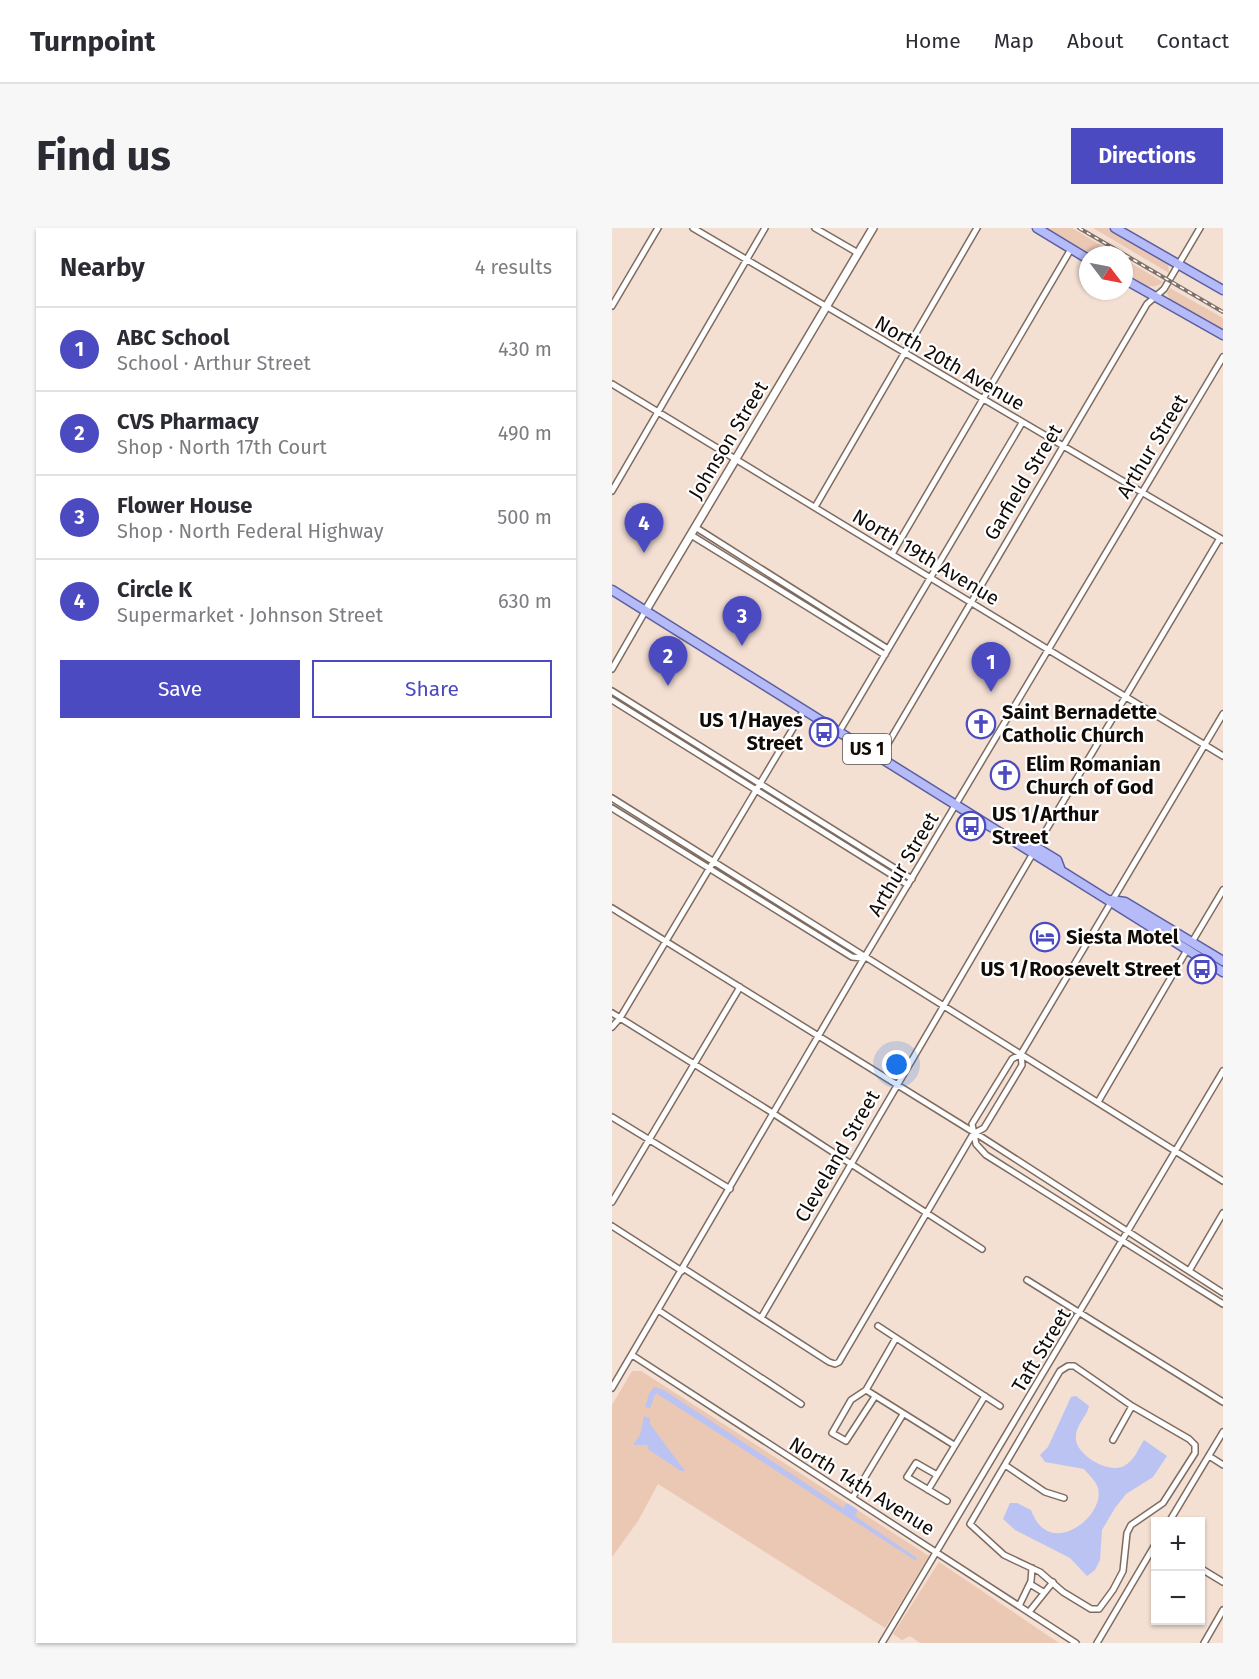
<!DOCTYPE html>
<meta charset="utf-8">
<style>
body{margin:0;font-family:"Fira Sans",sans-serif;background:#f7f7f7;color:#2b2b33}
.controls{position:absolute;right:18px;bottom:18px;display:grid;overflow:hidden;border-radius:0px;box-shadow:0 2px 4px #0004}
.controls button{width:54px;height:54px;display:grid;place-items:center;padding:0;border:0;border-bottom:2px solid #e1e1e2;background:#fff;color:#2b2b33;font:30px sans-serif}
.compass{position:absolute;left:467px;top:18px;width:54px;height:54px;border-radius:50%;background:#fff;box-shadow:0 2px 4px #0004;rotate:122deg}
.you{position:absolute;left:285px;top:837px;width:21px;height:21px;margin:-15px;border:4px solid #fff;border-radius:50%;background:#1a73e8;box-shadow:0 0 0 9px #1a73e833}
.badge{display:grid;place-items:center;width:39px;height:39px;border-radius:50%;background:#4c4ac1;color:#fff;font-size:20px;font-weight:700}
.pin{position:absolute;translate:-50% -50px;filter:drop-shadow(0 2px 3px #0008)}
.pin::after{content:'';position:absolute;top:32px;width:21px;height:18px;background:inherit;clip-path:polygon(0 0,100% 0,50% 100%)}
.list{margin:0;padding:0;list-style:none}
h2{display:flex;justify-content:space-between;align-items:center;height:78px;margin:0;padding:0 24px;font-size:26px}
h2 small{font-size:20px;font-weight:400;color:#7c7c81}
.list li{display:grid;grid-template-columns:39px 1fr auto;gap:18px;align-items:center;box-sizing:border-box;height:84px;padding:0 24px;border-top:2px solid #e1e1e2}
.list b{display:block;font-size:22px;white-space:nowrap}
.list p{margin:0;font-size:20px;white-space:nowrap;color:#7c7c81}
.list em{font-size:20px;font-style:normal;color:#7c7c81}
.actions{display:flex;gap:12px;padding:18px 24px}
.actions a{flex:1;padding:14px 0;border:2px solid #4c4ac1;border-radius:0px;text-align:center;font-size:21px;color:#4c4ac1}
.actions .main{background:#4c4ac1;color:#fff}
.map{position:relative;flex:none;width:611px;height:1415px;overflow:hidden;border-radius:0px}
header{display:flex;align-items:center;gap:36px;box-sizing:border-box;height:84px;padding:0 30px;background:#fff;border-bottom:2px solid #e1e1e2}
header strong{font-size:28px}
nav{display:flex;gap:33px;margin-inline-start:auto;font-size:21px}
.intro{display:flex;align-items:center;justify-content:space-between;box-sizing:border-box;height:144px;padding:0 36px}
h1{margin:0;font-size:42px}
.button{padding:15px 27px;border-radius:0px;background:#4c4ac1;color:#fff;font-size:21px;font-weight:700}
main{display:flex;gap:36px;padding:0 36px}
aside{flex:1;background:#fff;border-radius:0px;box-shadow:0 2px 4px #0004}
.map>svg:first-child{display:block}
</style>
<header>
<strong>Turnpoint</strong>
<nav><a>Home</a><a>Map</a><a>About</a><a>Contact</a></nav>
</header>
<div class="intro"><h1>Find us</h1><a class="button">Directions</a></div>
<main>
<aside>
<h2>Nearby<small>4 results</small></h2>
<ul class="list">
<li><span class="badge">1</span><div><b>ABC School</b><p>School · Arthur Street</p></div><em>430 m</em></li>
<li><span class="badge">2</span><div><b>CVS Pharmacy</b><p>Shop · North 17th Court</p></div><em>490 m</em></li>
<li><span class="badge">3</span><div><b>Flower House</b><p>Shop · North Federal Highway</p></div><em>500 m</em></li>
<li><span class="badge">4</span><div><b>Circle K</b><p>Supermarket · Johnson Street</p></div><em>630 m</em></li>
</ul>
<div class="actions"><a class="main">Save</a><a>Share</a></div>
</aside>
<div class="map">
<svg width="611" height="1415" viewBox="0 0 611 1415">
<rect width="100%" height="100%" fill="#f4dfd3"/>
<path fill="#ebc8b3" d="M434,0H460L505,27H480Z
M481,0H498L556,34L557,45Z
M512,31L551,54C538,65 525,53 512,46Z
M558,60L611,90V103L558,72L555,65Z
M20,1143H29L317,1328L273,1400L46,1256L26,1293L0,1329V1177Z
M327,1334L447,1415H308L298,1408L290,1412L281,1406Z"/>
<path fill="#bbc3f2" d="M42,1159L52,1162L231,1280L235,1275L246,1282L243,1288L305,1330L304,1333L44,1165L38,1180L33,1179L37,1166Z
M464,1168L477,1178C475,1189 462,1198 464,1212C466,1228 497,1246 512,1238C523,1232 526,1221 532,1212L555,1228L541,1249L514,1266L503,1280L490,1302L488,1332L483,1342L475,1348L458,1330L403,1302L391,1291L398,1275H405L419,1282C437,1333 494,1288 486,1260C484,1253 477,1247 472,1241L433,1234L428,1227L436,1219L459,1169Z
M32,1188L38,1190V1196L73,1243H69L37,1222L35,1217H21L28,1207Z"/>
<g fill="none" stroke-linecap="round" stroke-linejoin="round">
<g stroke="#7f6c61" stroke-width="8">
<path id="minor" d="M81,0L611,312
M203,0L246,25
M0,78L46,0
M0,156L611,528
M0,263L153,0
M203,279L365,0
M83,299L276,421
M79,307L273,427
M280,326L459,21
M0,441L34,382
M0,463L300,651
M0,472L296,657
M611,486L409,826L400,831L360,896L364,916L374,927L611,1076
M227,504L410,195
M268,529L535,76L552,61L588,0
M0,570L611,953
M0,580L240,729L250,730
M424,619L608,310
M0,680L371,910L611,1065
M580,714L611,662
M0,785L156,882L370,1021
M0,799L8,790L192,482
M486,874L575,722
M0,889L118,961
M0,974L128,759
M0,998L70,1043
M71,1040L217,1134L223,1136L227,1134L361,906L372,900L410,837L409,826
M577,1043L611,985
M415,1052L611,1174
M46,1082L189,1176
M149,1090L420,627
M266,1098L388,1178
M20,1127L464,1415
M456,1138H462L520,1178L577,1211L583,1217V1225L551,1275L519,1297L515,1305L511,1343L501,1362L487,1381H479L451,1364L428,1344L392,1327L358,1296L448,1143Z
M0,1160L252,730L611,129
M254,1162L239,1172L220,1205L234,1213L262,1170
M254,1162L342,1217
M254,1162L284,1110
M501,1212L520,1178
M597,1228L611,1237
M393,1237L433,1264L452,1270
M325,1247L304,1235L295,1249L335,1273
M316,1262L373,1168
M241,1269L290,1188
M557,1294L611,1204
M588,1340L611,1354
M418,1356L431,1364
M407,1378L419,1353L420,1340
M417,1384L441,1354
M270,1415L611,843
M485,1415L544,1315
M592,1415L611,1382"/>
</g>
<g stroke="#7f6c61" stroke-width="10">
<path id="tertiary" d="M34,382L261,0"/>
</g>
<g stroke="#5b5fa0" stroke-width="11">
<path id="primary" d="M425,0L476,31
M503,0L611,62
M512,51L611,107
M0,362L611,744
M400,610L407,609L445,632L448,640
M499,672L513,674L611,733"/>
</g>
<use href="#minor" stroke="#fff" stroke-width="5"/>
<use href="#tertiary" stroke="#fff" stroke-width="7"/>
<use href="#primary" stroke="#b5baf8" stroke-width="8"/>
<g stroke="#7f726a" stroke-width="4">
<path id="rail" d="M467,0L611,84"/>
</g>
<use href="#rail" stroke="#fff" stroke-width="1.5" stroke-dasharray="4.5" stroke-linecap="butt"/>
</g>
<defs>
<g id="church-ring" transform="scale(1.5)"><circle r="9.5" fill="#fff" stroke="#4c4ac1" stroke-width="1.5"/><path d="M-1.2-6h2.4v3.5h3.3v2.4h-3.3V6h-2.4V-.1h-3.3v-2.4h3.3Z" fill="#4c4ac1"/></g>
<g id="bus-ring" transform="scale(1.5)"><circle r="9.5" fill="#fff" stroke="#4c4ac1" stroke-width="1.5"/><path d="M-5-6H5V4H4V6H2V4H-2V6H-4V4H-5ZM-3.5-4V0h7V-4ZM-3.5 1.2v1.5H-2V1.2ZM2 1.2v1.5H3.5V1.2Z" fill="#4c4ac1"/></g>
<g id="hotel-ring" transform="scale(1.5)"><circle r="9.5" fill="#fff" stroke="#4c4ac1" stroke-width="1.5"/><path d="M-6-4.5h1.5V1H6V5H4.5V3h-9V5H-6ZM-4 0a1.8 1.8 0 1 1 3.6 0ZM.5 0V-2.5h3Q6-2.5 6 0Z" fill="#4c4ac1"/></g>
</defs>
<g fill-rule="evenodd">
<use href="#church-ring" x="369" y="496"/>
<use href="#bus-ring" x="212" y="504"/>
<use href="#church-ring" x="393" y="547"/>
<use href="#bus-ring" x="359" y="598"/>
<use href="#hotel-ring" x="433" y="709"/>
<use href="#bus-ring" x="590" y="741"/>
</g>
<g text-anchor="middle" stroke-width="4.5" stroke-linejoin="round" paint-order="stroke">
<rect fill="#fff" stroke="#585451" stroke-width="1.5" x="231" y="506" width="48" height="30" rx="4.5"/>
<g font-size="18" font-weight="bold" fill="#110b07">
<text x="255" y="527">US 1</text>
</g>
<g font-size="20" fill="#110b07" stroke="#fff">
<text transform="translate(338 135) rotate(30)" y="7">North 20th Avenue</text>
<text transform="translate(116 212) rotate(-59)" y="7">Johnson Street</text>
<text transform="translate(540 218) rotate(-59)" y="7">Arthur Street</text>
<text transform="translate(411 254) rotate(-59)" y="7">Garfield Street</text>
<text transform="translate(314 329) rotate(31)" y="7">North 19th Avenue</text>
<text transform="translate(291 636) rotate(-59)" y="7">Arthur Street</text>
<text transform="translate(225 928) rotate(-60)" y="7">Cleveland Street</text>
<text transform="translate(429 1122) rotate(-59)" y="7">Taft Street</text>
<text transform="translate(250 1258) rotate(32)" y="7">North 14th Avenue</text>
</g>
<g font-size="20" font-weight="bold" fill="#110b07" stroke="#fff" text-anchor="start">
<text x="390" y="491">Saint Bernadette<tspan x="390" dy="23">Catholic Church</tspan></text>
<text x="191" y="499" text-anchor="end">US 1/Hayes<tspan x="191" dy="23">Street</tspan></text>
<text x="414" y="543">Elim Romanian<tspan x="414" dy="23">Church of God</tspan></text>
<text x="380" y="593">US 1/Arthur<tspan x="380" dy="23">Street</tspan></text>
<text x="454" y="716">Siesta Motel</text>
<text x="569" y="748" text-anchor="end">US 1/Roosevelt Street</text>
</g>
</g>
</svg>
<div class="controls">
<button>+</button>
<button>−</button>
</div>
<svg class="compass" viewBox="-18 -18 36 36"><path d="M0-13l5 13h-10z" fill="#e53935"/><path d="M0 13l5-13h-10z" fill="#7c7c81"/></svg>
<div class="you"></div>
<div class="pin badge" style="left:379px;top:464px">1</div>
<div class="pin badge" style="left:56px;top:458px">2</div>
<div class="pin badge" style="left:130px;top:418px">3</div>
<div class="pin badge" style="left:32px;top:325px">4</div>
</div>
</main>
